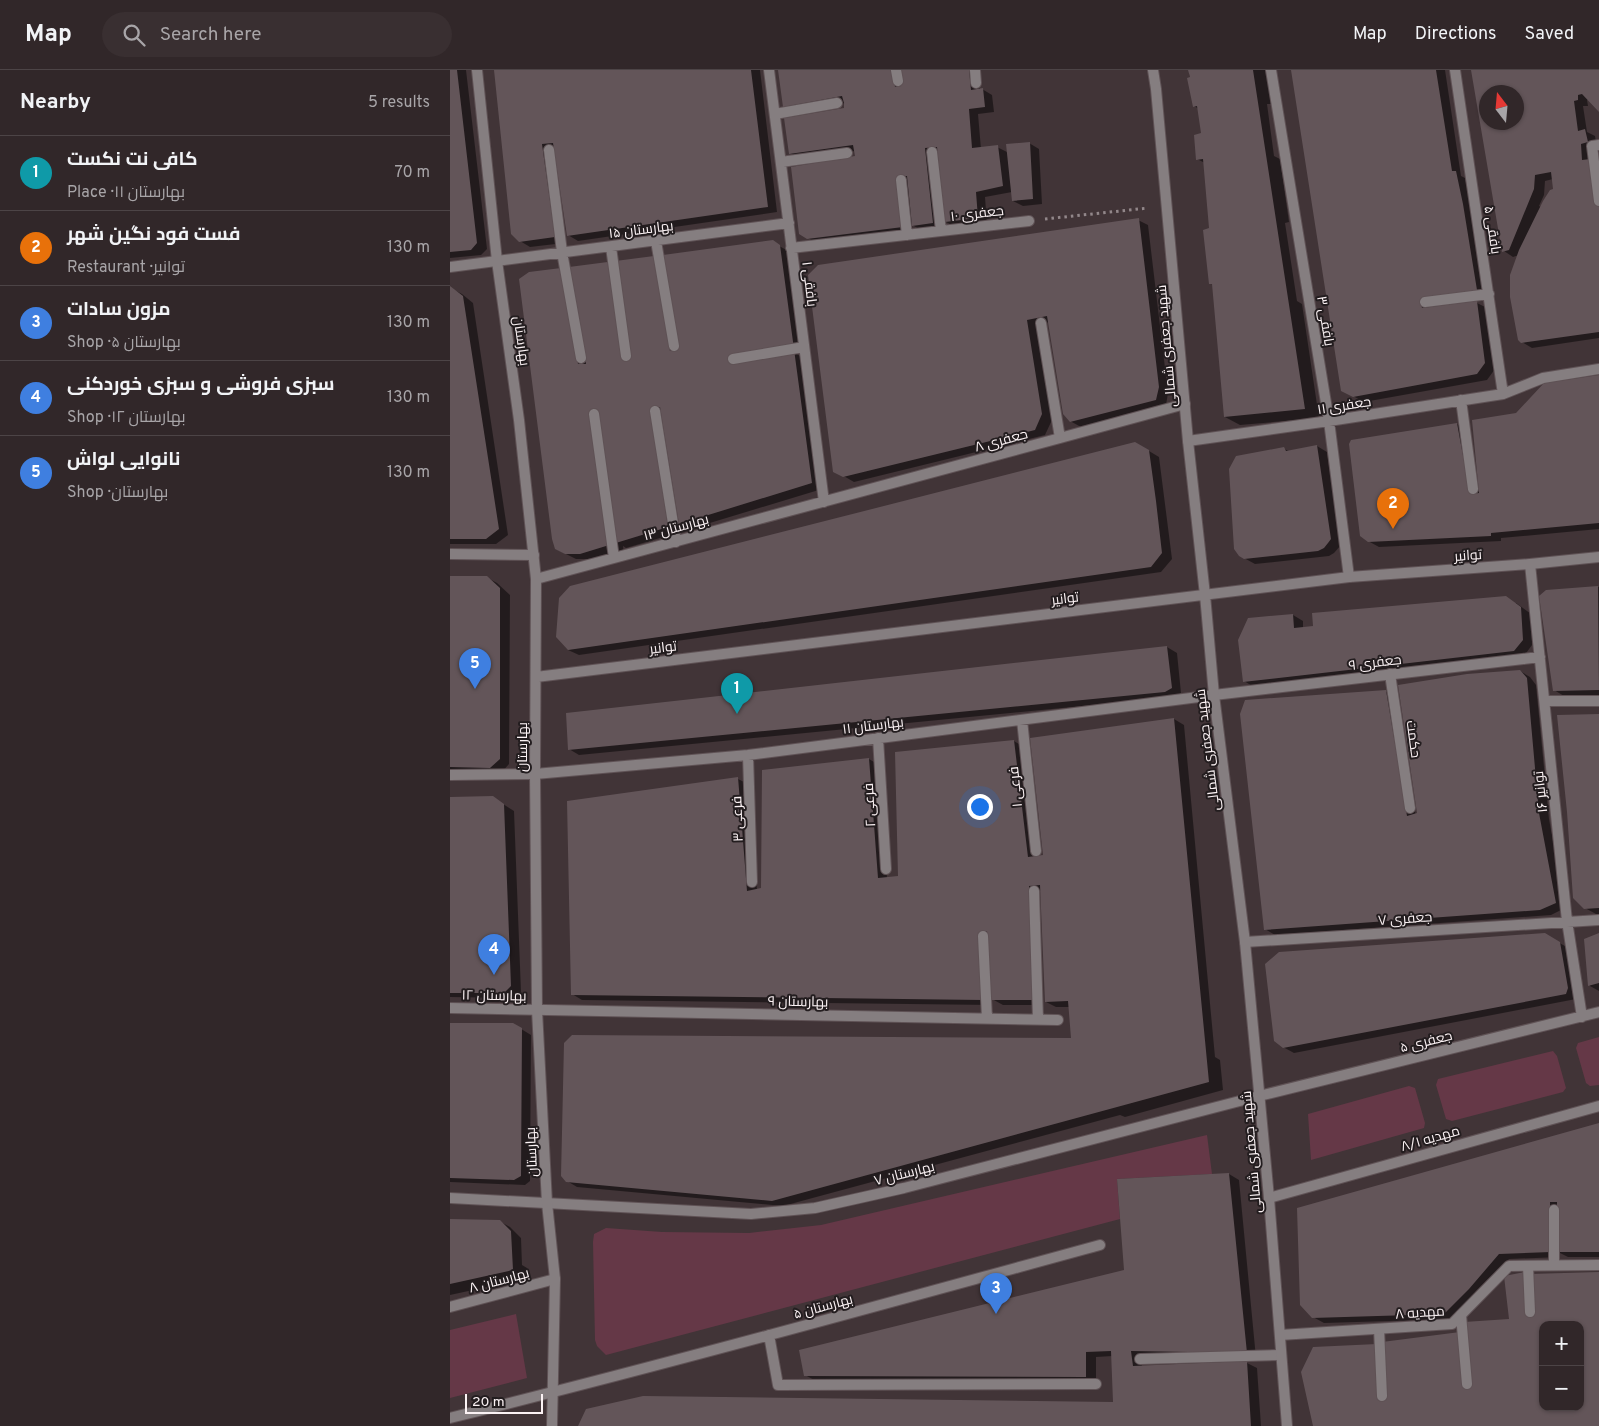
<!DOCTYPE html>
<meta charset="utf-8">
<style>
body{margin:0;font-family:Overpass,Cairo,sans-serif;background:#392f31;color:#f1f3f6}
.controls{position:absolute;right:15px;bottom:15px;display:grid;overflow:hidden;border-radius:10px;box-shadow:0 1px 4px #0004}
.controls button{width:45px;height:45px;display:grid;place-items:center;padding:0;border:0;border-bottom:1px solid #4c4446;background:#312729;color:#f1f3f6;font:25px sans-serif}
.compass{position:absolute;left:1029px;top:15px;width:45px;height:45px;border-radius:50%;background:#312729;box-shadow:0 1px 4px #0004;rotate:344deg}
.scale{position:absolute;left:15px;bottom:12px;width:78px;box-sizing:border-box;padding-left:5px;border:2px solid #fbf2f4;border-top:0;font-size:14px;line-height:18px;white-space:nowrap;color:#fbf2f4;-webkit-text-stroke:4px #231d1f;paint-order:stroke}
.you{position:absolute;left:529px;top:736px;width:18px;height:18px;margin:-12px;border:4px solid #fff;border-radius:50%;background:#1a73e8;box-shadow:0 0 0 8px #1a73e833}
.badge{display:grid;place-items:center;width:32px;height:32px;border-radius:50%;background:#1a73e8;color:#fff;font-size:16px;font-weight:700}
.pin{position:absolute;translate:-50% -41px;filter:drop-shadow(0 1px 2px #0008)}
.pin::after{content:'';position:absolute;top:26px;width:18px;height:15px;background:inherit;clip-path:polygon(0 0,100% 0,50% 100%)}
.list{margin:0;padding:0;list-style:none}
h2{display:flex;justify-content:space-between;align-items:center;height:65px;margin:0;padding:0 20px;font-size:21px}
h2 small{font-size:16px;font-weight:400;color:#a8a5a8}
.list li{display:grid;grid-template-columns:32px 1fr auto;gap:15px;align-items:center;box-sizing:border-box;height:75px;padding:0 20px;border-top:1px solid #4c4446}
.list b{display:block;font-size:19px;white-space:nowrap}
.list p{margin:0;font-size:16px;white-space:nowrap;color:#a8a5a8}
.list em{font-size:16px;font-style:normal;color:#a8a5a8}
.icon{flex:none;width:28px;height:28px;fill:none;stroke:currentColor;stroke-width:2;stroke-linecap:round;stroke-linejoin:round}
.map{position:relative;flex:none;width:1149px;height:1356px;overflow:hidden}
header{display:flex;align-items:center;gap:30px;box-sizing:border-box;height:70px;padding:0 25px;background:#312729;border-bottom:1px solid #4c4446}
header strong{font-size:24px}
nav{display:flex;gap:28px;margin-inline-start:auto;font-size:18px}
.search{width:350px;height:45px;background:#392f31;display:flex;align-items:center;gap:12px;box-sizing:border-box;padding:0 18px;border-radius:28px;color:#a8a5a8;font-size:19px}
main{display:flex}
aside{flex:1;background:#312729}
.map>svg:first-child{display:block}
</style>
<header>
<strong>Map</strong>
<div class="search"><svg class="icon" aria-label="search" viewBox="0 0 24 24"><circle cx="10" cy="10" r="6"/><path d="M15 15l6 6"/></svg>Search here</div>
<nav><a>Map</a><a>Directions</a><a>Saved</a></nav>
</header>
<main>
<aside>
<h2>Nearby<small>5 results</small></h2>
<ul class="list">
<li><span class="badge" style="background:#0f9aa8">1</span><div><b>کافی نت نکست</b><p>Place · بهارستان ۱۱</p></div><em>70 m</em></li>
<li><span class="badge" style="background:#e8710a">2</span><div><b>فست فود نگین شهر</b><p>Restaurant · توانیر</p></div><em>130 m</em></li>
<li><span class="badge" style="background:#3f7fe0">3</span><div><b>مزون سادات</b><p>Shop · بهارستان ۵</p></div><em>130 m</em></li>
<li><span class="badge" style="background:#3f7fe0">4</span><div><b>سبزی فروشی و سبزی خوردکنی</b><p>Shop · بهارستان ۱۲</p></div><em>130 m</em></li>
<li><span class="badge" style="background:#3f7fe0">5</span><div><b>نانوایی لواش</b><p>Shop · بهارستان</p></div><em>130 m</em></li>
</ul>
</aside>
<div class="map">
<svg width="1149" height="1356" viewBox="0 0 1149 1356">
<rect width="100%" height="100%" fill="#413437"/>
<path fill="#653847" d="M1149,967V1015L1140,1016L1136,1013L1126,978L1128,973Z
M1103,981L1107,986L1116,1018L1113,1022L1002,1051L996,1049L986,1015L988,1009Z
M959,1016L965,1018L975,1053L974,1058L861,1090L858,1044Z
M757,1065L762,1104L667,1109L670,1149L156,1285L147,1276L145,1270L143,1172L144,1164L156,1158L212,1162L299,1163L371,1155Z
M66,1244L77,1308L0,1328V1260Z"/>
<path fill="#0007" fill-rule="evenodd" d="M0,0H16L37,179L31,185L0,188Z
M45,0H310L327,142L128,171L118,165L105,79H101L114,173L80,177L70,171Z
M330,0H528L530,20L532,19L542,25L544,42L528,44L531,79L547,77L559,83L579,73L589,79L592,134L573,136L563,131L562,122L535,127L537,154L506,157L496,152L489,83H485L493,159L473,161L462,155L463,162L368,174L350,163L406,87L405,81L350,89L340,83L396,39L395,33L344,42L334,36Z
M739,0H816L821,34H817L824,86L830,89L839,152L835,153L847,231L852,234L869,348L790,355L775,347L763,215L760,213L763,159L755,93L747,89L753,64L749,39L744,36Z
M843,0H995L1011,106L1015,108L1022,141L1036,226L980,234L981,238L1027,233L1037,238L1045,299L1037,310L914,332L903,326Z
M1022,0H1149V40L1139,30H1137L1138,36H1133L1137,62L1145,66L1147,78L1140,79L1149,89V268L1082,278L1072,272L1069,185L1063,187L1054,181ZM1036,22H1066V52H1036ZM1103,109L1105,120L1091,137L1089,136L1094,125L1095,111Z
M688,150L698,155L718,323L716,335L631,357L620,351L599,252L587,255L602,350L595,365L404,412L385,401Z
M322,172L340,182L354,282L345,283L355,289L372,419L240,459L230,453L213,344H210L227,463L176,478L173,476L174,484L141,489H126L106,479L71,210Z
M0,218L12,224L23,233L58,465L46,474H0Z
M1149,306V459L1051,468V471L929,477L918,471L1007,354L1017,360L1027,418L1029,417L1066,344Z
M867,376L877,382L891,475L884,483L879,486L805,494L794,488L834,379L839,381Z
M699,381L709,387L722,489L711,502L129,585L118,580Z
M0,507H36L47,513L60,525L59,694L51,703L0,702Z
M1149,517V625L1114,626L1104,620L1096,522Z
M1066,533L1081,544L1082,575L1074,586L804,617L794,611L843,545L853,551V558Z
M717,577L727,583L731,623L725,627L129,685L119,679Z
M1070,601L1080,607L1086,615L1099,749L1115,838L1101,845L825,865L815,859L936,622L946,627L966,747Z
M1149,646V844H1146L1135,838Z
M724,649L734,655L765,987L770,990L773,1020L675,1047L670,1045L333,1136L127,1117L117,1111L623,970L620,937H606L596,932L592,820L589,821L592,935H553L542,929V935L132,930L122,924L288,709L298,714L307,820L313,819L419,689L429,695L437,808L450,807L564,671L574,677L587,787H595Z
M0,728L53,734L64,741L71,922L64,928L0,927Z
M1094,864L1120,879L1126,929L844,983L833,977Z
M1149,864V921L1140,916L1135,870Z
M0,954H63L81,965L80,1111L75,1115L0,1112Z
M1149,1055V1187H1118L1110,1183V1187L1059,1189L1028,1224L1005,1249L874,1253L863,1247Z
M779,1104L789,1110L806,1288L691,1286L692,1297L797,1293L807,1298L811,1356H130L664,1333L663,1286L646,1287V1312L366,1311L355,1305L675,1201Z
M0,1150L49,1151L60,1157L71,1168L72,1195L77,1198L78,1208L0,1225Z"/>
<path fill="#635559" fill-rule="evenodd" d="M0,0H7L27,173L21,180L0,182Z
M44,0H301L318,137L117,166L103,73L92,74L105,167L69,172L61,164Z
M328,0H443L445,17L451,16L449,0H519L521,20L533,18L535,37L519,39L522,78L548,75L553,116L526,122L528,148L495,152L487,77L475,78L483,153L462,156L457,106H447L453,157L357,169L349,164L341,97L405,86L403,75L339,84L334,48L394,38V33L392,26L333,37Z
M738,0H803L855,339L774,347L762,214H759L753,160L759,158L753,89L746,90L744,65L751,63L747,36L743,37L737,8L740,7Z
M841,0H986L1002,101H1006L1013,134L1027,220L971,229V233L972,238L1027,231L1035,293L1027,304L903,327L891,321Z
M1021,0H1149V42L1132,24L1128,25V30L1124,31L1128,61L1135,59L1138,72L1131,74L1132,90L1149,88V262L1071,273L1068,270L1060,227V205L1069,180L1093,131L1100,120L1103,119L1101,102L1085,105L1084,119L1059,180L1052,182ZM1036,22H1066V52H1036Z
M580,72L583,129L562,131L556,74Z
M689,148L709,317L706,330L620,352L613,344L597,246L577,250L592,344L585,360L393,407L383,402L358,205L368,195Z
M323,170L330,175L362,413L229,454L210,337L200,339L218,457L130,484H115L105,479L102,469L69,209L79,202L111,198L128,294H136L119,197L204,186L220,281L228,280L213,185Z
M0,216L13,226L49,459L36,469H0Z
M1149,305V453L1041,463V466L918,472L910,466L899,374L901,370L1007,353L1020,424L1029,423L1022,350L1066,343L1094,313Z
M685,372L699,380L706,431L712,483L701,497L118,580L106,567L109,528L120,516Z
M867,375L881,469L878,473L874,478L868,481L794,489L789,486L784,479L779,399L786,386L834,377L836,381Z
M0,506H37L50,518V689L40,698L0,697Z
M1148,516L1149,620L1103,621L1089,526L1096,520Z
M1056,526L1071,537L1073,570L1064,581L793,612L788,570L798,548L843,544L844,558L863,556L862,543Z
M717,576L722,618L715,622L118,680L116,643Z
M1070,600L1077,608L1089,743L1106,833L1090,840L814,860L790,644L795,630L936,620L957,746L967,743L948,615L1017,604Z
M1149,644V838L1134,839L1123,828L1117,742L1107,645Z
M724,648L759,1012L322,1131L116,1112L111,1106L114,973L122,965L621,968L618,931L595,932L590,815L579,816L583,930H541L537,861H530L533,930L121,925L117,731L288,707L297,821L311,818L312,700L419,688L428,808L448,806L445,682L564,670L578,787L593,785L580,668Z
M43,726L54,734L61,916L54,923H0V727Z
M1095,863L1110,872L1118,918L1116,924L833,978L824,971L815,894L829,882Z
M1149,863V913L1138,916L1134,869Z
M0,953H63L72,958L71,1106L64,1110L0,1108Z
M1149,1053V1182H1107V1132H1100L1101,1182L1049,1184L1019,1219L994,1244L862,1248L850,1235L847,1138Z
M779,1103L797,1283L681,1281L683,1296L797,1291L801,1356H128L136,1339L193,1326L663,1332L661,1281L636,1282V1307L354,1306L349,1280L674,1200L667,1109Z
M0,1149L50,1150L61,1161L63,1200L0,1214Z
M1075,1202L1080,1204L1149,1202V1356H863L851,1302L863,1277L927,1274L929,1330L935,1329L932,1272L1010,1262L1014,1252L1059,1249L1054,1206ZM1093,1255H1130V1337H1093Z"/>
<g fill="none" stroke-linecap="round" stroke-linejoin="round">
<g stroke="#5f5255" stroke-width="12">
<path id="service" d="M525,0L526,13
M940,604L960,738
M1104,1140V1195
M1078,1196L1080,1242
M1011,1245L1017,1314
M929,1259L932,1326"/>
</g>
<g stroke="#5f5255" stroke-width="12">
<path id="minor" d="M319,0L374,432
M446,0L448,11
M821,0L879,351L899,507
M1005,0L1053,324
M325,44L387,33
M1149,75L1142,76L1149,131
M99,80L112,182L131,288
M482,82L491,161
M331,92L397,83
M451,110L457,165
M206,171L224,276
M161,177L176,286
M341,178L579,151
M0,197L339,153
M975,232L1039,224
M591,253L610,368
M283,289L354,277
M1011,330L1023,419
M205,341L226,472
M144,344L164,488
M738,371L879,351L1053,324L1093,308L1149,299
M0,484L84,485
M1080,494L1117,851L1132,947
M86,509L610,368L735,334
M1095,631H1149
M572,650L586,781
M428,668L436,799
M298,685L302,812
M0,705L85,704L298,685L764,625L1090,587
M584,821L588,949
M533,866L537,948
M795,872L1149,850
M0,938L608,950
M0,1128L301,1144L365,1138L454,1118L809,1026L1149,942
M819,1128L1149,1036
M0,1237L105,1209
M319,1265L328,1315L646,1314
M830,1265L1002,1254L1059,1196L1149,1195
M690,1289L831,1285
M0,1348C218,1294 434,1234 650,1175"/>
</g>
<g stroke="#5f5255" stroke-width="12">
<path id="tertiary" d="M27,0L47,191L69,350L86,509L85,704L87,940L97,1133L105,1209L102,1356
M703,0L706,19L738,371L755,525L764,625L795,872L819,1128L837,1356
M86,607L899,507L1080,494L1149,487"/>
</g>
<path stroke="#92878a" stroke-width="3" stroke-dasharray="2.5 4" stroke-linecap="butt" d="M595,149L698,138"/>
<use href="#service" stroke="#857e80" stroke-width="10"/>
<use href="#minor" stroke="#857e80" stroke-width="10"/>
<use href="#tertiary" stroke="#857e80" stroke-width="10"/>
</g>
<g text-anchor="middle" stroke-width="4" stroke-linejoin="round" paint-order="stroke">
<g font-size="14" fill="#fbf2f4" stroke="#231d1f">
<text transform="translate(527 143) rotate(-7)" y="5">جعفری ۱۰</text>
<text transform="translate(191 159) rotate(-7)" y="5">بهارستان ۱۵</text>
<text transform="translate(1043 160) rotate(81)" y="5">بافقی ۵</text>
<text transform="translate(360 214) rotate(83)" y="5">بافقی ۱</text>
<text transform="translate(876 251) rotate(81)" y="5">بافقی ۳</text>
<text transform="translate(72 271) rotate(82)" y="5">بهارستان</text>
<text transform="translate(716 276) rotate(-95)" y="5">شهید جعفری شمالی</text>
<text transform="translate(894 335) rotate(-9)" y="5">جعفری ۱۱</text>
<text transform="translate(551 370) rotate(-15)" y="5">جعفری ۸</text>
<text transform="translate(226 457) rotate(-15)" y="5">بهارستان ۱۳</text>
<text transform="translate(1018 485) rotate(-4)" y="5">توانیر</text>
<text transform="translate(615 528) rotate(-7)" y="5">توانیر</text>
<text transform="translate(213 577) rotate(-7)" y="5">توانیر</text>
<text transform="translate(925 592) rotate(-7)" y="5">جعفری ۹</text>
<text transform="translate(423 655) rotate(-7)" y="5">بهارستان ۱۱</text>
<text transform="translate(964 669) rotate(82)" y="5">حکمت</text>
<text transform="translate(72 677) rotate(-90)" y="5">بهارستان</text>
<text transform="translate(757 680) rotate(-97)" y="5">شهید جعفری شمالی</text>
<text transform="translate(565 717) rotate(-96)" y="5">فرعی ۱</text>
<text transform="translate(1090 722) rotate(-96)" y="5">توانیر ۱۶</text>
<text transform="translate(419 735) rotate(-93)" y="5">فرعی ۲</text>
<text transform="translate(287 749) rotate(-92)" y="5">فرعی ۳</text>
<text transform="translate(955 848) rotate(-4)" y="5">جعفری ۷</text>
<text transform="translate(44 925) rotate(1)" y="5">بهارستان ۱۲</text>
<text transform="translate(348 931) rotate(1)" y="5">بهارستان ۹</text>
<text transform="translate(976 971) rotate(-14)" y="5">جعفری ۵</text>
<text transform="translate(980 1068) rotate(-16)" y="5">مهدیه ۸/۱</text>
<text transform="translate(81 1082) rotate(-93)" y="5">بهارستان</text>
<text transform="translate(801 1082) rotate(-95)" y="5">شهید جعفری شمالی</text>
<text transform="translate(454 1103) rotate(-14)" y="5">بهارستان ۷</text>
<text transform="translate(49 1210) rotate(-15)" y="5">بهارستان ۸</text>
<text transform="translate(373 1236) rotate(-15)" y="5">بهارستان ۵</text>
<text transform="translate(970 1242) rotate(-4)" y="5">مهدیه ۸</text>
</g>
</g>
</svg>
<div class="controls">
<button>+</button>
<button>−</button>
</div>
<svg class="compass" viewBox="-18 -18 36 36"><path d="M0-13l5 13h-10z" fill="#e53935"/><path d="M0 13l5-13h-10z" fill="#a8a5a8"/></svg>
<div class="scale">20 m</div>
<div class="you"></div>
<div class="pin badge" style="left:287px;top:644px;background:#0f9aa8">1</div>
<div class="pin badge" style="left:943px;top:459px;background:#e8710a">2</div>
<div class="pin badge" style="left:546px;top:1244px;background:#3f7fe0">3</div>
<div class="pin badge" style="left:44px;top:905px;background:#3f7fe0">4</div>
<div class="pin badge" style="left:25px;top:619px;background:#3f7fe0">5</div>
</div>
</main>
